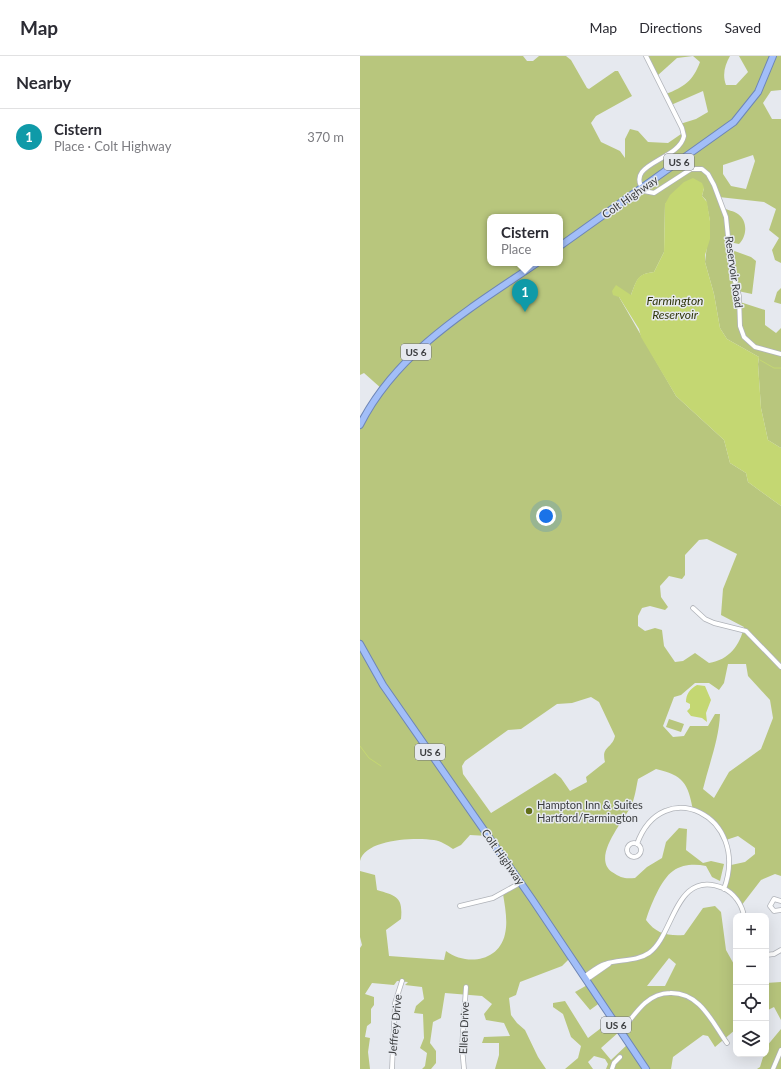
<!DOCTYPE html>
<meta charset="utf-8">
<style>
body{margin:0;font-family:Lato,sans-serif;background:#f2f2f3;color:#2b2b33}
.controls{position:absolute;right:12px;bottom:12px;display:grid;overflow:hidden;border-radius:8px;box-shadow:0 4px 16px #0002}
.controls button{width:36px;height:36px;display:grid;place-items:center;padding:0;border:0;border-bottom:1px solid #e1e1e2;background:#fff;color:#2b2b33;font:20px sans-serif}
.you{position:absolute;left:186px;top:460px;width:14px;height:14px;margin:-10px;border:3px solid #fff;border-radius:50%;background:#1a73e8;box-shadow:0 0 0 6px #1a73e833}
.badge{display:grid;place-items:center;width:26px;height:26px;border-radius:50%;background:#616e18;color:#fff;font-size:13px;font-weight:700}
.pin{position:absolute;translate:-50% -33px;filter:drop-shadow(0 1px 2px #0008)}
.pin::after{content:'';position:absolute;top:21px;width:14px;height:12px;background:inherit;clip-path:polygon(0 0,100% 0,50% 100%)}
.popup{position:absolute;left:127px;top:158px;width:76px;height:52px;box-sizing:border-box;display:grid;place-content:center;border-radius:8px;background:#fff;filter:drop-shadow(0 1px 3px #0005);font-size:13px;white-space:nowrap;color:#7c7c81}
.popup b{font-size:15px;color:#2b2b33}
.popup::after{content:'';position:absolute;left:50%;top:100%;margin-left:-8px;border:8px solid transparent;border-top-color:#fff}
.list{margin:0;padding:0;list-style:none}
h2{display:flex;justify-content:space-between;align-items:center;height:52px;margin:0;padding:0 16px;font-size:17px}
h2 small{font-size:13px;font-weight:400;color:#7c7c81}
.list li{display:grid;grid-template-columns:26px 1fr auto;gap:12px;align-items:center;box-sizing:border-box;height:56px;padding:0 16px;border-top:1px solid #e1e1e2}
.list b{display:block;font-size:15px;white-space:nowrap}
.list p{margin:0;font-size:13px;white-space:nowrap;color:#7c7c81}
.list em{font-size:13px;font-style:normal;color:#7c7c81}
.icon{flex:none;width:22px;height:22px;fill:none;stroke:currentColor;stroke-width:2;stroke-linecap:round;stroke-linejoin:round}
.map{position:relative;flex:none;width:421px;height:1013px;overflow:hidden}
header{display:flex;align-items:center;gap:24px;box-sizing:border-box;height:56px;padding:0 20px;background:#fff;border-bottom:1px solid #e1e1e2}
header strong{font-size:19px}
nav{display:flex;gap:22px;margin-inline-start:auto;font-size:14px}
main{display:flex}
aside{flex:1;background:#fff}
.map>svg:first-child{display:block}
</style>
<header>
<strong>Map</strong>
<nav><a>Map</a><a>Directions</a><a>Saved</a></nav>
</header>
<main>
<aside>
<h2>Nearby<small></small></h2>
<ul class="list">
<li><span class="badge" style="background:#0f9aa8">1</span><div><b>Cistern</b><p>Place · Colt Highway</p></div><em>370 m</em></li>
</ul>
</aside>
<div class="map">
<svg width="421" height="1013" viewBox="0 0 421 1013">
<rect width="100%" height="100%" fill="#e6e9ef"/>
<path fill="#b8c67d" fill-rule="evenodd" d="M0,0H163L167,5H173L179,0H206L211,4L227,32L229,33L255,15H258L272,40L236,60L231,67L241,86L260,95L265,102V83L270,73L278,75L288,86L308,87L324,76L320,68L336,63L348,56L343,35L311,49L306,38C324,31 333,25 340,6L333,0L317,2L297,20L286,0H370C365,9 362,18 366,29H376L388,16L379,0H421V34L411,35L403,47L412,63H421V207L415,204L412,194L419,182L409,174L416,153L404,146L359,141L363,152C367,154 374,155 378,158C388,165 387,180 379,188L369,186V193L391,201L396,205L392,238L378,235L380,246L405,254V269L416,277L421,272V392L408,384L401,352L398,308L399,301L367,283L360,272L354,238L345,206L350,165L346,144L342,140L344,132L305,148L304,196L294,216C277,218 277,224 271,239L259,241L316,340L364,384L370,407L386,417L388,426L421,450V607L419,609L421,611V820L415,818L401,824L381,850L364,833L371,809L385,806L395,798V792L378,780L366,784L357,770L333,754C328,727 323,719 296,713L278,723C276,732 275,742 271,750C264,765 231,801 252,816C261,822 265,823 275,822L287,811L302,802L306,786L319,772L327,773L326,794L343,807L351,805L364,808L360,825L352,821L346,810C335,808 323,808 313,815C301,823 290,851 286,864C296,878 308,880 324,879L343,852L355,850L361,856L366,894L376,912V973L355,991L348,980L343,979L313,1001L311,1013H246L248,1008L245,1003L234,1000L228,1006L233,1013H205L218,1002L221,990L211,981L203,958L193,951V947L205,945L228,982L253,963L241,946L230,954L215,936L229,928L211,901L202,910L160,926L156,939L149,942L151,959L157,967L165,974L178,1001L186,1013H135L139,999V987H122L124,981L150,980L144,967L126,964L124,958L132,948L122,940L85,937L81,962L73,966L70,987L76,995V1007L71,1013H62L65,1010L67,997L60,992L64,982L63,958L54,957L56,950L64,943L62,931L45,929L48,926L37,925L34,929L12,927L5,938L14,941V949L11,953V967L7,970L5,981L10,982L8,996L10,1013H0V892L2,889L0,881V815L15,819L17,834C37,840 43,841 41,863L26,874L29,900L84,904L86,895C106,910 139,906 145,878C148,865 145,851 143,838L160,826L128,780L110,779L101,789L93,793C87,789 81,785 74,784C55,781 5,783 0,805V369L22,333L4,317L0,319ZM393,99L395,105L386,133L371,130L363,118V109ZM130,161H200V207H130ZM347,483L377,498L363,533L361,559L384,571C380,589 369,604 349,607L335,597L323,605L315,606L304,590L302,574L295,572L285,575L278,570V560L282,552L290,550L305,554L308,551L301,541L300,530L309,520L322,523L325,519V499L339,484ZM368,608H386L388,620L410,644L413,662L401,693L369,716L354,742L343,733C349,708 359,684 360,658H355L348,670H330L324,680L313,681L303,670L314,641L321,639L335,627H349L359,634L364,627ZM231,641L239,646L255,680C252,693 241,690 245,706L226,721L227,726L210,735L201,722L195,717L131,757L103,718L102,710L105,705L148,674L161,673L197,648L212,647ZM309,902L316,908L305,930H287ZM260,975L269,987L251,1004L241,992Z
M421,232V248L414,246L417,236Z
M309,663L324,668L321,676L306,671Z
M421,926V964L414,951L406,955V927Z
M421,973V1013H397L400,1011L404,998H406V991Z"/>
<path fill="#c4d772" d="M333,122L342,127L344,132L342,140L347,146L350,165V183L345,199V206L354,238L360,272L367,283L399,301L398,308L401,352L408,384L421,392V450L388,426L386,417L370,407L364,384L316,340L281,281L279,273L259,241L253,239L252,235L256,229L271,239C277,224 276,218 294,216L304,196L305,148L310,139L324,126Z
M337,629L345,630L351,644L346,657L347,666L342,662L331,660L327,655L330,652V648L326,646C326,638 330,633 337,629Z"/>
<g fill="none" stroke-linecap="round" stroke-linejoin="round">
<path stroke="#c4d772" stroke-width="1" d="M400,304L414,312H421
M0,690L9,702L21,710"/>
<g stroke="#b0b3b9" stroke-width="5.5">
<path id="minor" d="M286,0L322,72L324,80C319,105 263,107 284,135L294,137L331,113H342L348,118L354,129L366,161L371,210L379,240L380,270L384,281L395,291L421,298
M333,552L345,563L354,567L386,575L421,611
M267 794a7 7 0 1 1 14 0a7 7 0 1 1-14 0Z
M277,788C302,718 391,759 364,833
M421,845L414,843L410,850L414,855L421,854
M100,850L133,842L160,827
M406,899L414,898L421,894
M224,921C231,916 238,910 245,908C258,903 276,906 289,897C314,880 315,812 363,832C374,837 382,848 384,860
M226,924L249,908
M261,975C269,966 276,955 285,947C292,941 301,937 310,937C340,936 352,966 367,987
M32,1013L35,947L42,925
M104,1013L102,991L106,931
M252,1013L254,1007L260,1001
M413,1013L421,994"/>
</g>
<g stroke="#6e86b6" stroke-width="8">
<path id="trunk" d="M200,190L374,66L398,36L413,0
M0,369C37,295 111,252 177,207
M0,588L23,629L172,843L286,1013"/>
</g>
<use href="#minor" stroke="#fff" stroke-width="4"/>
<use href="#trunk" stroke="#a2bef8" stroke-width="6"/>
</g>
<circle fill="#616e18" stroke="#e6e9ef" stroke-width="1.5" cx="169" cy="755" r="4"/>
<g text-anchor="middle" stroke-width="3" stroke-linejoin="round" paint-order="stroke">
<g fill="#e6e9ef" stroke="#6e7073" stroke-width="1">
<rect x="304" y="98" width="30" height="16" rx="3"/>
<rect x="41" y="288" width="30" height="16" rx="3"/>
<rect x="55" y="688" width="30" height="16" rx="3"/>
<rect x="241" y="961" width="30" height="16" rx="3"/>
</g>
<g font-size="10" font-weight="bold" fill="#3a3c3e">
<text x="319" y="110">US 6</text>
<text x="56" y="300">US 6</text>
<text x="70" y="700">US 6</text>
<text x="256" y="973">US 6</text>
</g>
<g font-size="11" fill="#3a3c3e" stroke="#e6e9ef">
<text transform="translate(270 141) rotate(-35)" y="4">Colt Highway</text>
<text transform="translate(374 216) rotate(82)" y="4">Reservoir Road</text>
<text transform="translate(143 801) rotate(55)" y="4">Colt Highway</text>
<text transform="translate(35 969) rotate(-85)" y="4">Jeffrey Drive</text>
<text transform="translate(104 972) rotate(-88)" y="4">Ellen Drive</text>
</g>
<g font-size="11" fill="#3a3c3e" stroke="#e6e9ef" text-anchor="start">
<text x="177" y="753">Hampton Inn &amp; Suites<tspan x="177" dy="13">Hartford/Farmington</tspan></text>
</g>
<g font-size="12" font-style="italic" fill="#30360b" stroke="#e6e9ef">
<text x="315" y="249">Farmington<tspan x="315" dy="14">Reservoir</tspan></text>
</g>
</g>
</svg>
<div class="controls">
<button>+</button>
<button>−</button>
<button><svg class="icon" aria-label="locate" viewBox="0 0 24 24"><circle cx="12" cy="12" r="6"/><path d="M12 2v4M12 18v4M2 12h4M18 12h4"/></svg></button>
<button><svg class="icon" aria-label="layers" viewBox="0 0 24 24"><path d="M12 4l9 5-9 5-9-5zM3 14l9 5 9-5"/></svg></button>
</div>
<div class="you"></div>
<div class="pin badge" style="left:165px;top:256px;background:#0f9aa8">1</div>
<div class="popup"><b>Cistern</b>Place</div>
</div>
</main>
